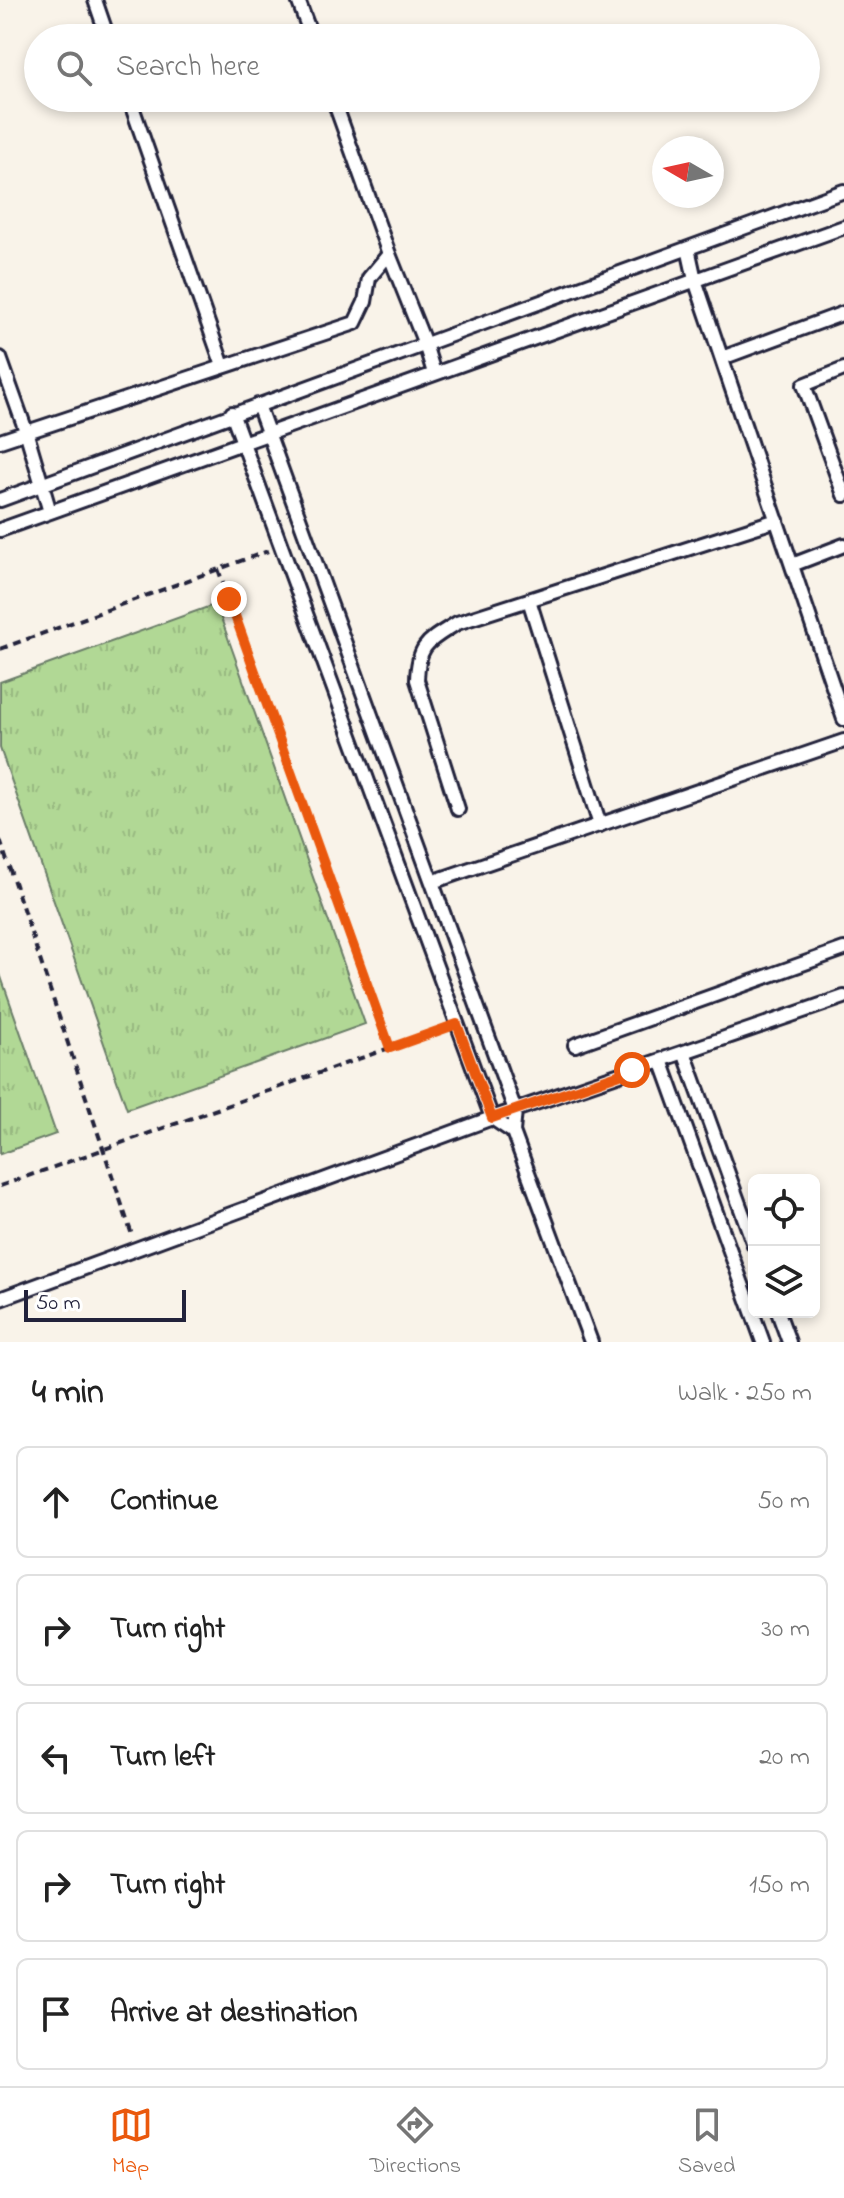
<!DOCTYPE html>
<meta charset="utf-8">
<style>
body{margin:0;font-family:"Indie Flower",sans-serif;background:#f2f2f2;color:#222}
.controls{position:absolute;right:24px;bottom:24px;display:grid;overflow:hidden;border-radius:12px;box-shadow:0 4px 12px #0003}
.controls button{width:72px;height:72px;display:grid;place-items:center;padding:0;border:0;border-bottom:2px solid #e0e0e0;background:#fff;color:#222;font:40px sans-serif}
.compass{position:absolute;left:652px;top:136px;width:72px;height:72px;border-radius:50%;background:#fff;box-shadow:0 4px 12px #0003;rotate:279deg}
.scale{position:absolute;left:24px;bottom:20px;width:162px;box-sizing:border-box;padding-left:8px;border:4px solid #22223b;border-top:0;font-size:22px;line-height:28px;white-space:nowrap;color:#22223b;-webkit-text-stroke:6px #fff;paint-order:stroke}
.stop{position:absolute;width:24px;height:24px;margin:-18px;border:6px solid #ea580c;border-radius:50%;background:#fff}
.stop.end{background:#ea580c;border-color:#fff;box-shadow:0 2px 8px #0008}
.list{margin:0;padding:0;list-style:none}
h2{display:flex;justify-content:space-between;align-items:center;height:104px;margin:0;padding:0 32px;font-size:34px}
h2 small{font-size:26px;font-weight:400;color:#767676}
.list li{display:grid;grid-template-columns:52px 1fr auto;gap:24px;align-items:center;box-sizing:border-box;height:112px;margin:0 16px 16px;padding:0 16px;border:2px solid #e0e0e0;border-radius:12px}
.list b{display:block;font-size:30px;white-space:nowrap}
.list em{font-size:26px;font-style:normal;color:#767676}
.icon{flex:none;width:44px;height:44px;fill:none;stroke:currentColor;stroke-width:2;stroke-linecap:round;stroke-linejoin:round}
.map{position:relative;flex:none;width:844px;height:1342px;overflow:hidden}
.search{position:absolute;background:#fff;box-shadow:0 4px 12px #0003;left:24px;right:24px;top:24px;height:88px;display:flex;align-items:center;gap:20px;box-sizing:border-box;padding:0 28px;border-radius:44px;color:#767676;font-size:30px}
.sheet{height:744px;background:#fff}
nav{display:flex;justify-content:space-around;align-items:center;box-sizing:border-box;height:112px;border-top:2px solid #e0e0e0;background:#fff;font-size:22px;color:#767676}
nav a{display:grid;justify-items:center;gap:4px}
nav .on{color:#ea580c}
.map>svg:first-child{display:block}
</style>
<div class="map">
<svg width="844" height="1342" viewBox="0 0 844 1342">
<defs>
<pattern id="grass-tufts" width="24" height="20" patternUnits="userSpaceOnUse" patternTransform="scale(2)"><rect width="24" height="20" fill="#b1d895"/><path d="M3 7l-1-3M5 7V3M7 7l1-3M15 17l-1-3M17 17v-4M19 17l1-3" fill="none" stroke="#98b981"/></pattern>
</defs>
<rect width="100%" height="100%" fill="#f9f3e9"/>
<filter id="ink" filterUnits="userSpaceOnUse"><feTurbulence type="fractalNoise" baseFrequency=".0125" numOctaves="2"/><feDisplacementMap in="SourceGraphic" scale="16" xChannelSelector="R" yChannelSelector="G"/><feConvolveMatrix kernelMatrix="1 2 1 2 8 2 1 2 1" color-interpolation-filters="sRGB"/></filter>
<g filter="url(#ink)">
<path fill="url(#grass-tufts)" stroke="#6a7d68" stroke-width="2" d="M216,604L365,1024L127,1109L0,748V682Z
M0,974L56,1134L0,1154Z"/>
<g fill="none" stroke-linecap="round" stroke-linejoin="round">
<g stroke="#22223b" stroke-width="18">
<path id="lane" d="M95,0L108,38
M298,0L312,38
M129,98L223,366
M333,98L389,254L425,344L434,373
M688,248L695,280L844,719
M0,358L26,431L50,512
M722,358L844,313
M844,369L804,385L844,495
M258,405L515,1110L513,1132L591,1342
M232,413L492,1118L513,1132
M0,441L355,323L365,302L369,278L389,254
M0,500L844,191
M0,530L844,227
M792,565L844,545
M529,600L600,825
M458,809L417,680C418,643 429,641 457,623L777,520
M432,882L844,741
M575,1045L844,949
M684,1052L754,1245
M661,1060L763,1342
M0,1299L492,1118L844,997
M778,1312L789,1342"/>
</g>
<path stroke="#22223b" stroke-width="4" stroke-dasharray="8 6" stroke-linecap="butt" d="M218,569L390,1048
M0,649L268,551
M0,840L132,1235
M0,1186L443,1029"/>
<use href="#lane" stroke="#fff" stroke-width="12"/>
</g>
</g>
<g fill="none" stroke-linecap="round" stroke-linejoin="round" filter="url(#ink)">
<path stroke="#ea580c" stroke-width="10" d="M229,599L390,1048L457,1024L492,1118L632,1070"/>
</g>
</svg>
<div class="controls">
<button><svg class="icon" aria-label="locate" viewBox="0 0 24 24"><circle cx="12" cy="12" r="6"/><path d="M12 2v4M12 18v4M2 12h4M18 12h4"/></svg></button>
<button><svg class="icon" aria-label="layers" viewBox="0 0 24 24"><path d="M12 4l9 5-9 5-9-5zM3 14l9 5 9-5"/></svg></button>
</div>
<svg class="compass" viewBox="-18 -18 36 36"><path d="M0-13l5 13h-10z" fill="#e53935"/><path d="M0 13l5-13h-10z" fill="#767676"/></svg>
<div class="scale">50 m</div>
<div class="stop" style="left:632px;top:1070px"></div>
<div class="stop end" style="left:229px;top:599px"></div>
<div class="search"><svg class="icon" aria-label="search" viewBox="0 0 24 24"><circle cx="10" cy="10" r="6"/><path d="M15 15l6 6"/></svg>Search here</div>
</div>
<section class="sheet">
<h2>4 min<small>Walk · 250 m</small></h2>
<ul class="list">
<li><svg class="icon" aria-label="ahead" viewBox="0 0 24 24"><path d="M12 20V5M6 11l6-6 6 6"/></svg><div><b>Continue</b></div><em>50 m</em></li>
<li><svg class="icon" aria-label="right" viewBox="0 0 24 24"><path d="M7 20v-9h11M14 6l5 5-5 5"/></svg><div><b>Turn right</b></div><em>30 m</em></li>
<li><svg class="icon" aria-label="left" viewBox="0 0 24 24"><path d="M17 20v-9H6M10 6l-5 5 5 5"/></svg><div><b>Turn left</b></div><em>20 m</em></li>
<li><svg class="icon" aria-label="right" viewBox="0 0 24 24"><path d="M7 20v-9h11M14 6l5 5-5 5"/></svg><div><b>Turn right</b></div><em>150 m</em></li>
<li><svg class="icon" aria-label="arrive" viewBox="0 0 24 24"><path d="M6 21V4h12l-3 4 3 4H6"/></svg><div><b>Arrive at destination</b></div></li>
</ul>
</section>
<nav>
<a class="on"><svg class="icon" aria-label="map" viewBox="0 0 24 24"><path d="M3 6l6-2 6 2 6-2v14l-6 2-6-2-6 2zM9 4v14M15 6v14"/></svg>Map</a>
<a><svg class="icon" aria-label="directions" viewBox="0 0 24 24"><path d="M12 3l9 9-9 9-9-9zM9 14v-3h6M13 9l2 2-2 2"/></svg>Directions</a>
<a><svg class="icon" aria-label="saved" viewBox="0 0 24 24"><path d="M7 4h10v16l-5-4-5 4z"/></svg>Saved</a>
</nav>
